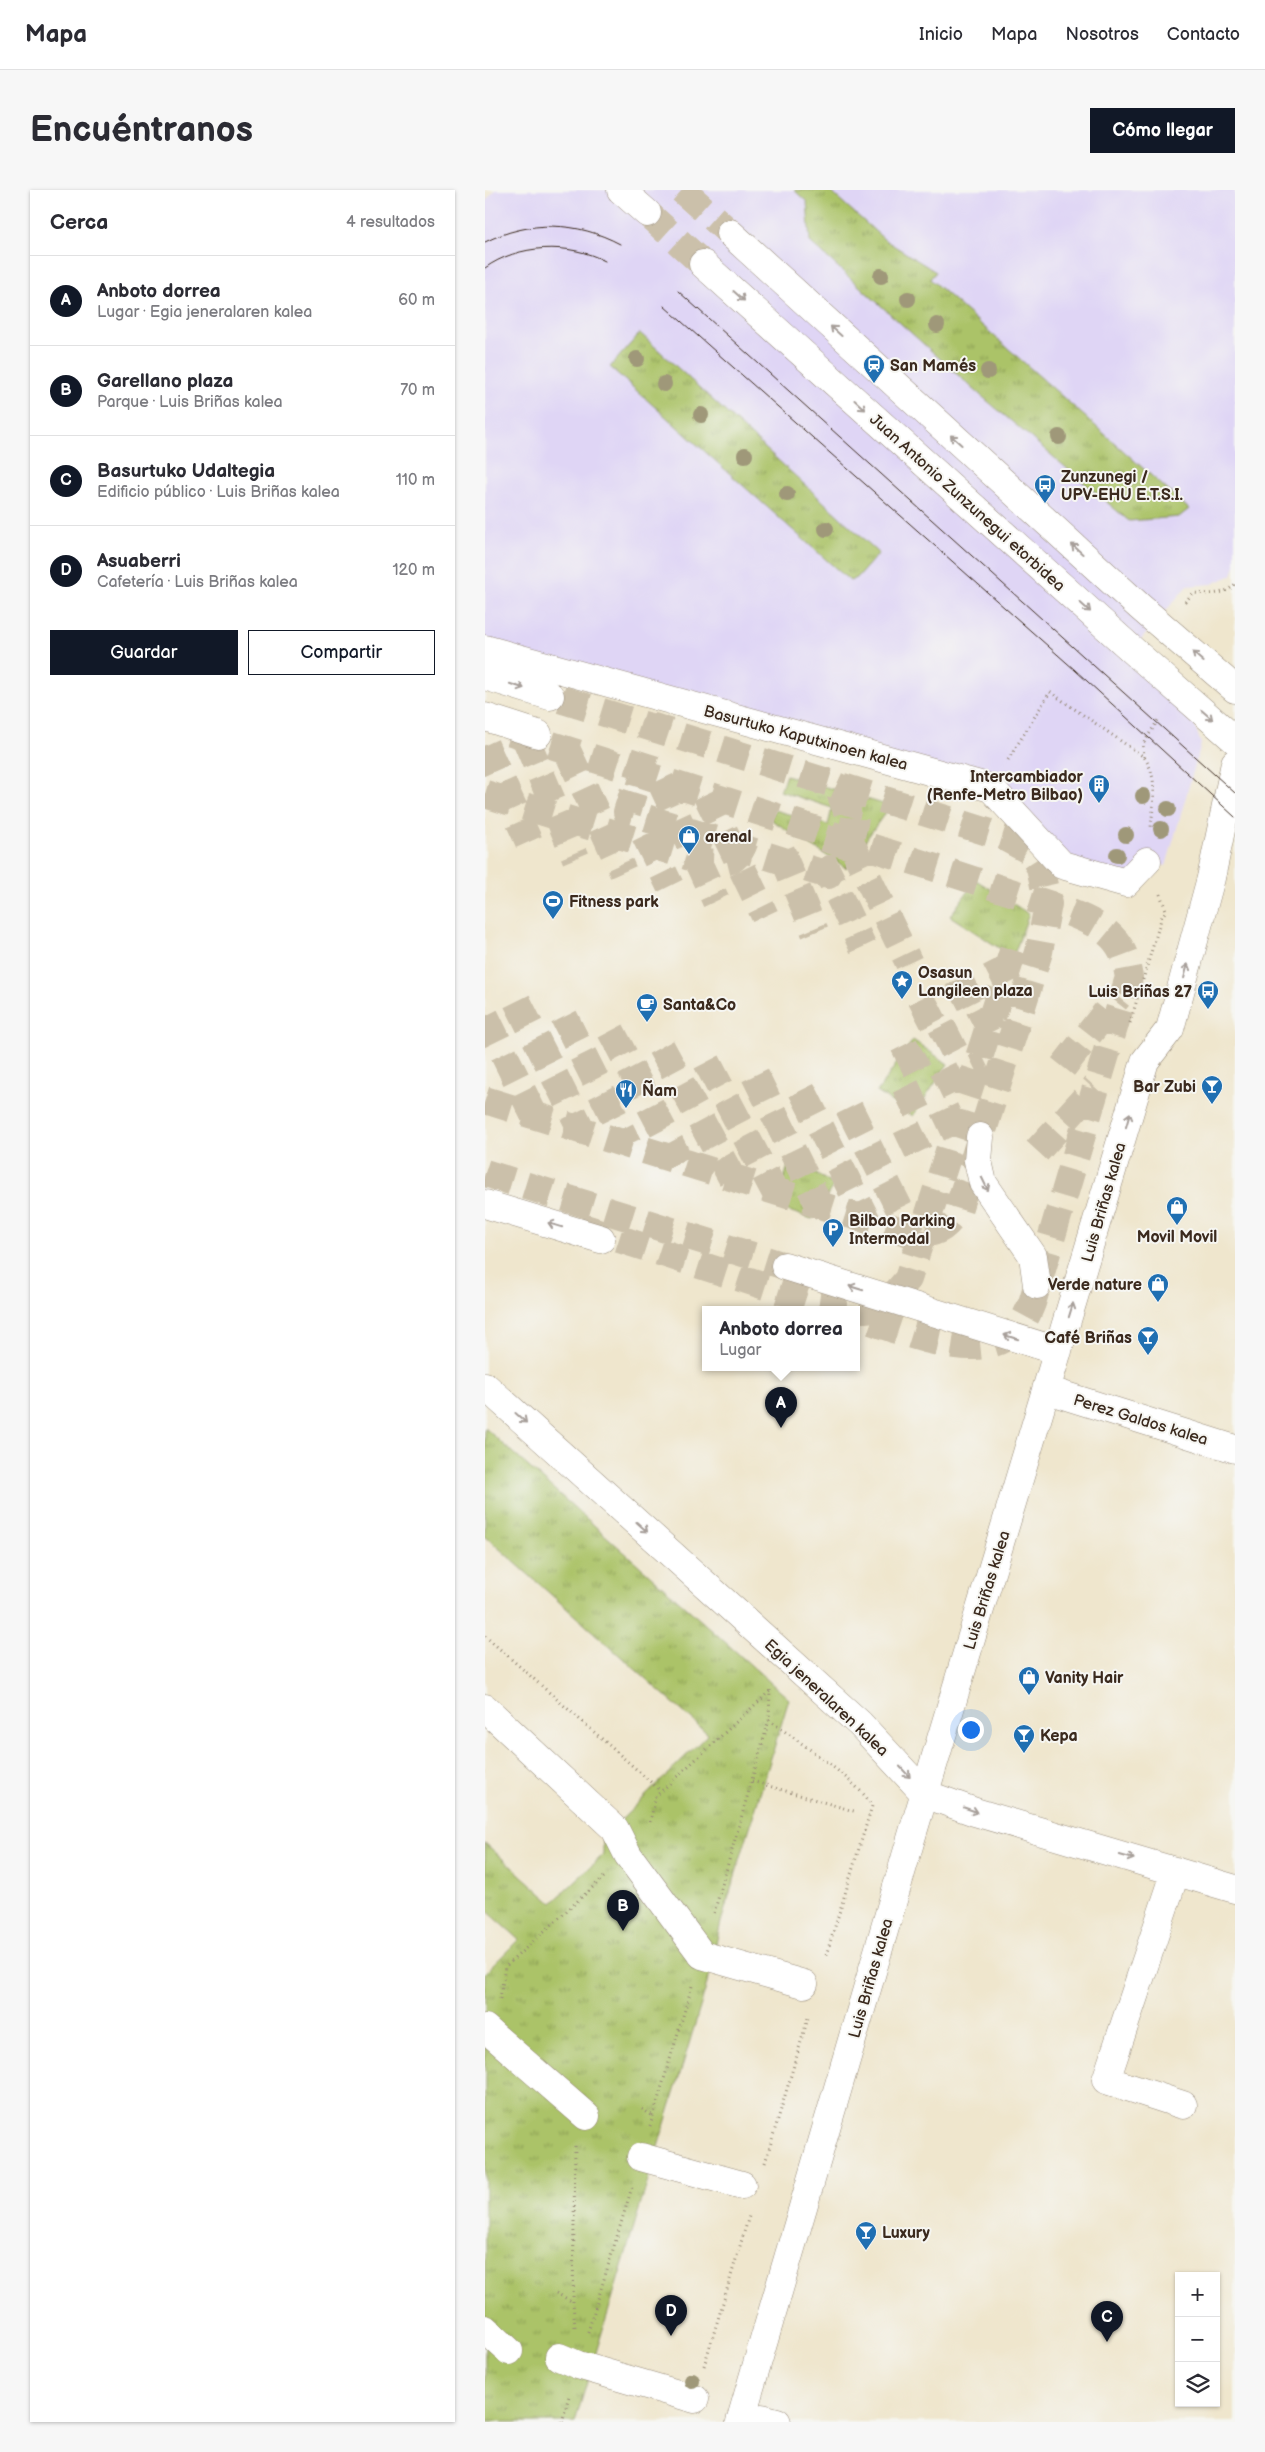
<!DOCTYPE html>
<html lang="es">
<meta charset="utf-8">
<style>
body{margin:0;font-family:"Balsamiq Sans",sans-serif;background:#f7f7f7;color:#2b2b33}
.controls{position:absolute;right:15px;bottom:15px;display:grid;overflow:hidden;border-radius:0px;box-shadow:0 1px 4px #0004}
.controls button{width:45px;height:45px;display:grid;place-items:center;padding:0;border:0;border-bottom:1px solid #e1e1e2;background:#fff;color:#2b2b33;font:25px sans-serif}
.you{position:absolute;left:485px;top:1539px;width:18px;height:18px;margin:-12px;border:4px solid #fff;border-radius:50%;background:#1a73e8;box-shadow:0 0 0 8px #1a73e833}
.badge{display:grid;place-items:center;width:32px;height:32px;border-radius:50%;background:#111827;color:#fff;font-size:16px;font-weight:700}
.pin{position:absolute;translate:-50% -41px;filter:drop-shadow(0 1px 2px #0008)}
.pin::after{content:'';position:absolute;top:26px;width:18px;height:15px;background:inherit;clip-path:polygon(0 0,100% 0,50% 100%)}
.popup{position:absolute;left:217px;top:1116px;width:158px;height:65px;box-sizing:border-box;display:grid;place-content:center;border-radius:0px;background:#fff;filter:drop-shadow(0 1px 4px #0005);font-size:16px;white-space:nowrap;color:#7c7c81}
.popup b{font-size:19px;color:#2b2b33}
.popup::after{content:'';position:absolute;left:50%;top:100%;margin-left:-10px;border:10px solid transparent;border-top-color:#fff}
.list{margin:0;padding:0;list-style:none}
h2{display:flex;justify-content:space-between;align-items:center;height:65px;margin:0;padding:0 20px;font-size:21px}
h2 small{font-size:16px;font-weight:400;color:#7c7c81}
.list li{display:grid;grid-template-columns:32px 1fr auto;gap:15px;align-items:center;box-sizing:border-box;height:90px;padding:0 20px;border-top:1px solid #e1e1e2}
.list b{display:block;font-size:19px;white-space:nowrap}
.list p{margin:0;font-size:16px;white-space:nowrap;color:#7c7c81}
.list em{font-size:16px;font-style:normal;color:#7c7c81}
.actions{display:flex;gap:10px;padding:15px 20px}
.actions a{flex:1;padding:11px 0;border:1px solid #111827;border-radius:0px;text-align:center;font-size:18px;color:#111827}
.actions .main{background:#111827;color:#fff}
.icon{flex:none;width:28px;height:28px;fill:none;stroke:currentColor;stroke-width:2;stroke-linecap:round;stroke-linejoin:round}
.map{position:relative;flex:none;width:750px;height:2232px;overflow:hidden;border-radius:0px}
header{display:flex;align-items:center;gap:30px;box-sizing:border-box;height:70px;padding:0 25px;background:#fff;border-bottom:1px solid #e1e1e2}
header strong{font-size:24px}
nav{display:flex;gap:28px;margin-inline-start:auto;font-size:18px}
.intro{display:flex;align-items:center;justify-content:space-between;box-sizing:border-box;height:120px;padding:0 30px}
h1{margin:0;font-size:35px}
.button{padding:12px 22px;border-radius:0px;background:#111827;color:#fff;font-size:18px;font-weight:700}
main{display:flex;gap:30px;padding:0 30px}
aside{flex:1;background:#fff;border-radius:0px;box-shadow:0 1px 4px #0004}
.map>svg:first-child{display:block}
</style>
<header>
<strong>Mapa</strong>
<nav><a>Inicio</a><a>Mapa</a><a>Nosotros</a><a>Contacto</a></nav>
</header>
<div class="intro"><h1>Encuéntranos</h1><a class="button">Cómo llegar</a></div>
<main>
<aside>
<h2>Cerca<small>4 resultados</small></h2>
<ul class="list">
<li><span class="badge">A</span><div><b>Anboto dorrea</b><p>Lugar · Egia jeneralaren kalea</p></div><em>60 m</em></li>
<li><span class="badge">B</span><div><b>Garellano plaza</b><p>Parque · Luis Briñas kalea</p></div><em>70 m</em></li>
<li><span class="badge">C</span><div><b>Basurtuko Udaltegia</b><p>Edificio público · Luis Briñas kalea</p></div><em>110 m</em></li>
<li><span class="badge">D</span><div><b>Asuaberri</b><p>Cafetería · Luis Briñas kalea</p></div><em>120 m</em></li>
</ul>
<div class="actions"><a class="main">Guardar</a><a>Compartir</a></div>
</aside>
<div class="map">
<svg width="750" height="2232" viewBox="0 0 750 2232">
<defs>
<pattern id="grass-tufts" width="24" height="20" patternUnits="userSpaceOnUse" patternTransform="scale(1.25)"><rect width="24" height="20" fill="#abc368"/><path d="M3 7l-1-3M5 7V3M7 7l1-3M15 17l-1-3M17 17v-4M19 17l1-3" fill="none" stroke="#8c9f55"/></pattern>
</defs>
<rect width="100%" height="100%" fill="#f6f6f2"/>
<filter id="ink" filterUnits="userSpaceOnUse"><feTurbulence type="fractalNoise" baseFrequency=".02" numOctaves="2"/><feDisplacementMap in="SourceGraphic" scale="10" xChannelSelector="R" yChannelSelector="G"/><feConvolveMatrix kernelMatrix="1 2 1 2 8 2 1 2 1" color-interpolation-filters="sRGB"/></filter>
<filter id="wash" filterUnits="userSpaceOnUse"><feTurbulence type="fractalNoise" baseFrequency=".0096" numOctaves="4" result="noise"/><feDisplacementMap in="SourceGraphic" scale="20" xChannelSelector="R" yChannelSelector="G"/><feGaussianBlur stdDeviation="1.12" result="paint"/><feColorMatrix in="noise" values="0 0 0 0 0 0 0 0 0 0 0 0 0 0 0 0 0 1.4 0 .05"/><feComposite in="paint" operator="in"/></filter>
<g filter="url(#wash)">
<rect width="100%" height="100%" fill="#efe6cd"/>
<path fill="#dfd5f5" d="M10,0H750V375L747,385L727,394L702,396L643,465L706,524L716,554L681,676L662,671L641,693L607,685L506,598L0,459V12Z"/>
<path fill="url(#grass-tufts)" stroke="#737643" d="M309,0H344L400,50L451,82L445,89L704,319L694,327L644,331L493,203L325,52L322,12Z
M155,143L394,363L372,388L365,391L125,177Z
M301,585L405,616L361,678L285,629L289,620L343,635L347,618L295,601Z
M491,690L544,724L528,767L465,726Z
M428,850L463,874L428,926L392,902Z
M306,968L349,995L327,1029L289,1016Z
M0,1238L304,1509L236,1732L220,1801L90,2232H0V1783L34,1749L0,1719V1653L67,1713L118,1665V1648L223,1544L0,1346Z"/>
</g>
<g filter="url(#ink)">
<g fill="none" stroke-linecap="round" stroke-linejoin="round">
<path stroke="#cbc0aa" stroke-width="28" stroke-dasharray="28 14" stroke-linecap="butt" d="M26,542L563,714C589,725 624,734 637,761C641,768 642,779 644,787L547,1113C544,1120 541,1128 536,1134C501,1181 416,1140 371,1126
M184,542L169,537L142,622L343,685L362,621L355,603L337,591
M40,547L91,668
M0,555L44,652
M82,560L138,682
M175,590L231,711
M351,596L366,603C376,626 366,644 359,667
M0,604L222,672C246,674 254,670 261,647
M221,604L280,726
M160,645L185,696
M365,651L424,773
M296,661L330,742
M336,668L378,757
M32,811L97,941
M0,826L49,925
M79,827L143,955
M430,827L530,775
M126,841L195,972
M176,857L247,988
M222,872L290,1002
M413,874L515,822
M578,877L633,807
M270,885L334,1015
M317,900L382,1031
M0,910L427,1044C453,1044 458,1040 473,1020L554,762L563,714L555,677L545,661L519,647L65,506
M414,915L501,873
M364,918L427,1044
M415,956L486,922
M552,961L610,897
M0,983L300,1076
M94,1036L333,1113L379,1119L399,1117L423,1089L532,749"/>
<path stroke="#cbc0aa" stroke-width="28" stroke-dasharray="28 14" stroke-linecap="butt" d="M197,0L245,43
M162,23L218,74"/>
<g stroke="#958876" stroke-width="29">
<path id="minor" d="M0,459L506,598L577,675L641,693L662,671
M0,486L65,506
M0,527L53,544
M495,947L493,971L498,993L548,1066L552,1095
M0,1014L116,1049
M300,1076L573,1161
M0,1196L375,1534L440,1604L490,1622L750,1699
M562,1200L750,1259
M0,1518L130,1639L143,1665L217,1765L319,1794
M691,1681L621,1890L698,1915
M0,1838L101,1926
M156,1967L257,1995
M0,2139L24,2161
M74,2167L93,2175L210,2209
M277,2228L292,2232
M255,2232L428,1642L660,871L685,839L726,688L750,573"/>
</g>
<g stroke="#958876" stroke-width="29">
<path id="major" d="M136,0L162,23
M245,43L655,417L750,499
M218,74L653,465L750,550"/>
</g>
<path stroke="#958876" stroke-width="3" stroke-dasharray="1 4" stroke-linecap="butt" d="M700,412L708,403C722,404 740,406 750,394
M659,567L658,554L675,527
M523,570L565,502L659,567C674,588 668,613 666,638
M675,704L681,720
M645,833L677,726L681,721
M0,1446L176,1601
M284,1530C308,1548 375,1592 387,1616L340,1769
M267,1591L372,1622
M165,1632L171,1606L285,1501
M229,1723L284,1530L285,1500
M15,1809L20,1777L119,1687
M157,1919L168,1926
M165,1936L207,1796
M90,1956L88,2112L90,2137
M280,1973L323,1828
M71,2103L88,2112
M103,2142L147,1997
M219,2176L264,2026
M77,2232L84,2206"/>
<use href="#minor" stroke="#fff" stroke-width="28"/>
<use href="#major" stroke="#fff" stroke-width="28"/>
<path stroke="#3b2a1e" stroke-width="1" d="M0,52C44,30 92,31 135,54
M0,78C33,54 84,52 120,71
M193,101L750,603
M179,116L590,480L750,627"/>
</g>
<g fill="#9f9879">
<circle cx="396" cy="86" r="8"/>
<circle cx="423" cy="109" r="8"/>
<circle cx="452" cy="135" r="8"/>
<circle cx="152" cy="169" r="8"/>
<circle cx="503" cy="181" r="8"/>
<circle cx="179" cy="194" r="8"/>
<circle cx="216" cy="225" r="8"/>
<circle cx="574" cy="247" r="8"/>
<circle cx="260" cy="265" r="8"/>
<circle cx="302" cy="304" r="8"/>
<circle cx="341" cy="339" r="8"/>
<circle cx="658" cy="606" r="8"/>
<circle cx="683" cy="619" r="8"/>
<circle cx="676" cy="639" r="8"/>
<circle cx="641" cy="645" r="8"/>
<circle cx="632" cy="665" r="8"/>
<circle cx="207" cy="2191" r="8"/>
</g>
<defs><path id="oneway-shaft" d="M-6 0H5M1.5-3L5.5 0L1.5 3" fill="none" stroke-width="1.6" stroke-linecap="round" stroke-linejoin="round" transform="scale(1.25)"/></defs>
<g stroke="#a79f9a">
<use href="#oneway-shaft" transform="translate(254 106) rotate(42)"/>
<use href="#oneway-shaft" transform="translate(351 141) rotate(-138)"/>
<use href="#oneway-shaft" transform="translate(375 215) rotate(42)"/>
<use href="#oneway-shaft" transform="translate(471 250) rotate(-138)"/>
<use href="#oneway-shaft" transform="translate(592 359) rotate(-138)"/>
<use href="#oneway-shaft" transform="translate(600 417) rotate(42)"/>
<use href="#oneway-shaft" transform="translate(713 467) rotate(-139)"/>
<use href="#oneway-shaft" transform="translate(32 496) rotate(18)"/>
<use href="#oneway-shaft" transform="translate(722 525) rotate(41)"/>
<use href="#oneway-shaft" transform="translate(701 781) rotate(-75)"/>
<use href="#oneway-shaft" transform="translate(643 930) rotate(-74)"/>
<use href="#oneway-shaft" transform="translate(500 994) rotate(64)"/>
<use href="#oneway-shaft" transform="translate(70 1035) rotate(-163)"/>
<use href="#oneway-shaft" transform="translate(371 1098) rotate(-163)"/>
<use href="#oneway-shaft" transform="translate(586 1120) rotate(-73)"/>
<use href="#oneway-shaft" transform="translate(526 1147) rotate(-163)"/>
<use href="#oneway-shaft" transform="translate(36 1228) rotate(42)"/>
<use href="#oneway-shaft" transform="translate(157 1337) rotate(42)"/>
<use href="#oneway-shaft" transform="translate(420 1582) rotate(47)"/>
<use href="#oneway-shaft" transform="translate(486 1620) rotate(19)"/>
<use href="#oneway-shaft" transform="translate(642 1667) rotate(16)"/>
</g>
</g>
<defs>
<g id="station-pin" transform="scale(1.125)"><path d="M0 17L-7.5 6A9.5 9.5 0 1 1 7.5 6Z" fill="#1f6fb2" stroke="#f6f6f2"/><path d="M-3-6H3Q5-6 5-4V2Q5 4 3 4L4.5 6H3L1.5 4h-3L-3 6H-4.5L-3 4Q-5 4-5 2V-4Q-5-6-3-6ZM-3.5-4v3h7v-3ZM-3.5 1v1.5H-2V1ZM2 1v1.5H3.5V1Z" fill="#fff"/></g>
<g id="bus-pin" transform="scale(1.125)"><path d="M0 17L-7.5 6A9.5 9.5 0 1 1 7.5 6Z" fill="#1f6fb2" stroke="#f6f6f2"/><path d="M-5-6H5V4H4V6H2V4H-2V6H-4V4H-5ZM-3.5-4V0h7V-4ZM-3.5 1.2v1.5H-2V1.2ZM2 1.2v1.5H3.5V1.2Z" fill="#fff"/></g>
<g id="building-pin" transform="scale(1.125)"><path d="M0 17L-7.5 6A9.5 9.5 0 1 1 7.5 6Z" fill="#1f6fb2" stroke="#f6f6f2"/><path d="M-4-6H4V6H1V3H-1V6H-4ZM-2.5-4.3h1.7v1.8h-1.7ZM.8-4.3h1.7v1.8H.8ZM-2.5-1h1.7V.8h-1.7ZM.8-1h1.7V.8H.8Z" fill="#fff"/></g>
<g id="shop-pin" transform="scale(1.125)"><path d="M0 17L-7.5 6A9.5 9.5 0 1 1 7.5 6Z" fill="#1f6fb2" stroke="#f6f6f2"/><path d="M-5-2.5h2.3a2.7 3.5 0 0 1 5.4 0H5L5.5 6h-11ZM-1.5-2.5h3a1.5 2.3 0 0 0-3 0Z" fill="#fff"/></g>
<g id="stadium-pin" transform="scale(1.125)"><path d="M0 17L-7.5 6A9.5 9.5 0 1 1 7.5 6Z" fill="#1f6fb2" stroke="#f6f6f2"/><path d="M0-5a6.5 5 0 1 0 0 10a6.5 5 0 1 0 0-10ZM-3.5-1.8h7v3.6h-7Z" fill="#fff"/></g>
<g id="sight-pin" transform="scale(1.125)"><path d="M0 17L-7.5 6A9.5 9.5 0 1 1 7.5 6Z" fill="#1f6fb2" stroke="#f6f6f2"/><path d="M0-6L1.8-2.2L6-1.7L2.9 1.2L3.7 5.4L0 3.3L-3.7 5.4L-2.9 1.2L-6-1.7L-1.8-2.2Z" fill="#fff"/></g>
<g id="cafe-pin" transform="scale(1.125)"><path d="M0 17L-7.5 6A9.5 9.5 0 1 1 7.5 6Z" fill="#1f6fb2" stroke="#f6f6f2"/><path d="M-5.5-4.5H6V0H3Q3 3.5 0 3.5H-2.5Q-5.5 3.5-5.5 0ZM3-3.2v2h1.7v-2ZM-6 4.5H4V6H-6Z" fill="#fff"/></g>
<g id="bar-pin" transform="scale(1.125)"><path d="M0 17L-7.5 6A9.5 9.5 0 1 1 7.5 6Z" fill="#1f6fb2" stroke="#f6f6f2"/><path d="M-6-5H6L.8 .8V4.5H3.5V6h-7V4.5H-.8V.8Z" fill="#fff"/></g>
<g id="restaurant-pin" transform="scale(1.125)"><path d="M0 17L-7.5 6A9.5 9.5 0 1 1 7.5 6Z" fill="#1f6fb2" stroke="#f6f6f2"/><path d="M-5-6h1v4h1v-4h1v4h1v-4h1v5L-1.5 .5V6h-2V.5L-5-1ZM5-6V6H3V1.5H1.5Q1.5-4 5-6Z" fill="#fff"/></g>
<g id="parking-pin" transform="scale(1.125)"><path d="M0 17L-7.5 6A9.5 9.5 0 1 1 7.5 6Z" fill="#1f6fb2" stroke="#f6f6f2"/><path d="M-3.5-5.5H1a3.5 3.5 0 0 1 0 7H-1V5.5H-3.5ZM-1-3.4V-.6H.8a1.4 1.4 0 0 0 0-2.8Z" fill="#fff"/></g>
</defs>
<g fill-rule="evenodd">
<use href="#station-pin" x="389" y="175"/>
<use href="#bus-pin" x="560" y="295"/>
<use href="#building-pin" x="614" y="595"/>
<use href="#shop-pin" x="204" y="646"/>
<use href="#stadium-pin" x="68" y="711"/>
<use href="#sight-pin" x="417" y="791"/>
<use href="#bus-pin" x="723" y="801"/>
<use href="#cafe-pin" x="162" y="814"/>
<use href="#bar-pin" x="727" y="896"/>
<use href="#restaurant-pin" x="141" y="900"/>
<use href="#shop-pin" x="692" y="1017"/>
<use href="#parking-pin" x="348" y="1039"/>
<use href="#shop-pin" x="673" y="1094"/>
<use href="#bar-pin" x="663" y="1147"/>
<use href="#shop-pin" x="544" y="1487"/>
<use href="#bar-pin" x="539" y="1545"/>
<use href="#bar-pin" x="381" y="2042"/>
</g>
<g text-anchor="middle" stroke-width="4" stroke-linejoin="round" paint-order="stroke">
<g font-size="16" font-weight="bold" fill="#3b2a1e" stroke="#f6f6f2" text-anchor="start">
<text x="405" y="181">San Mamés</text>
<text x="576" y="292">Zunzunegi /<tspan x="576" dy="18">UPV-EHU E.T.S.I.</tspan></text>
<text x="598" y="592" text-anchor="end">Intercambiador<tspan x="598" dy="18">(Renfe-Metro Bilbao)</tspan></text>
<text x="220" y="652">arenal</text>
<text x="84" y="717">Fitness park</text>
<text x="433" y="788">Osasun<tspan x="433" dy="18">Langileen plaza</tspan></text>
<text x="707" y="807" text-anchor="end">Luis Briñas 27</text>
<text x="178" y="820">Santa&amp;Co</text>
<text x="711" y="902" text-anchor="end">Bar Zubi</text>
<text x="157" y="906">Ñam</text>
<text x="364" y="1036">Bilbao Parking<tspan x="364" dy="18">Intermodal</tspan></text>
<text x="692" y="1052" text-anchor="middle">Movil Movil</text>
<text x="657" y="1100" text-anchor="end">Verde nature</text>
<text x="647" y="1153" text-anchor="end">Café Briñas</text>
<text x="560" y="1493">Vanity Hair</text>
<text x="555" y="1551">Kepa</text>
<text x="397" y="2048">Luxury</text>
</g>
<g font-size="16" fill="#3b2a1e" stroke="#f6f6f2">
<text transform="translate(483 312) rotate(42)" y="6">Juan Antonio Zunzunegui etorbidea</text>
<text transform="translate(321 547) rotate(15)" y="6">Basurtuko Kaputxinoen kalea</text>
<text transform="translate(618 1012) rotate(-74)" y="6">Luis Briñas kalea</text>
<text transform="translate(656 1229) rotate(17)" y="6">Perez Galdos kalea</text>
<text transform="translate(501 1400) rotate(-73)" y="6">Luis Briñas kalea</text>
<text transform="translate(342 1507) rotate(43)" y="6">Egia jeneralaren kalea</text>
<text transform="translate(385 1788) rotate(-74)" y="6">Luis Briñas kalea</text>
</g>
</g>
</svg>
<div class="controls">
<button>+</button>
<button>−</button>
<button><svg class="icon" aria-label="layers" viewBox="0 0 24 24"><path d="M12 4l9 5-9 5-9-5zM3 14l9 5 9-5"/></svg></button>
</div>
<div class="you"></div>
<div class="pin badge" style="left:296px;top:1238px">A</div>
<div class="popup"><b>Anboto dorrea</b>Lugar</div>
<div class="pin badge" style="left:138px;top:1741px">B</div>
<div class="pin badge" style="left:622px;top:2152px">C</div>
<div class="pin badge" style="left:186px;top:2146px">D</div>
</div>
</main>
